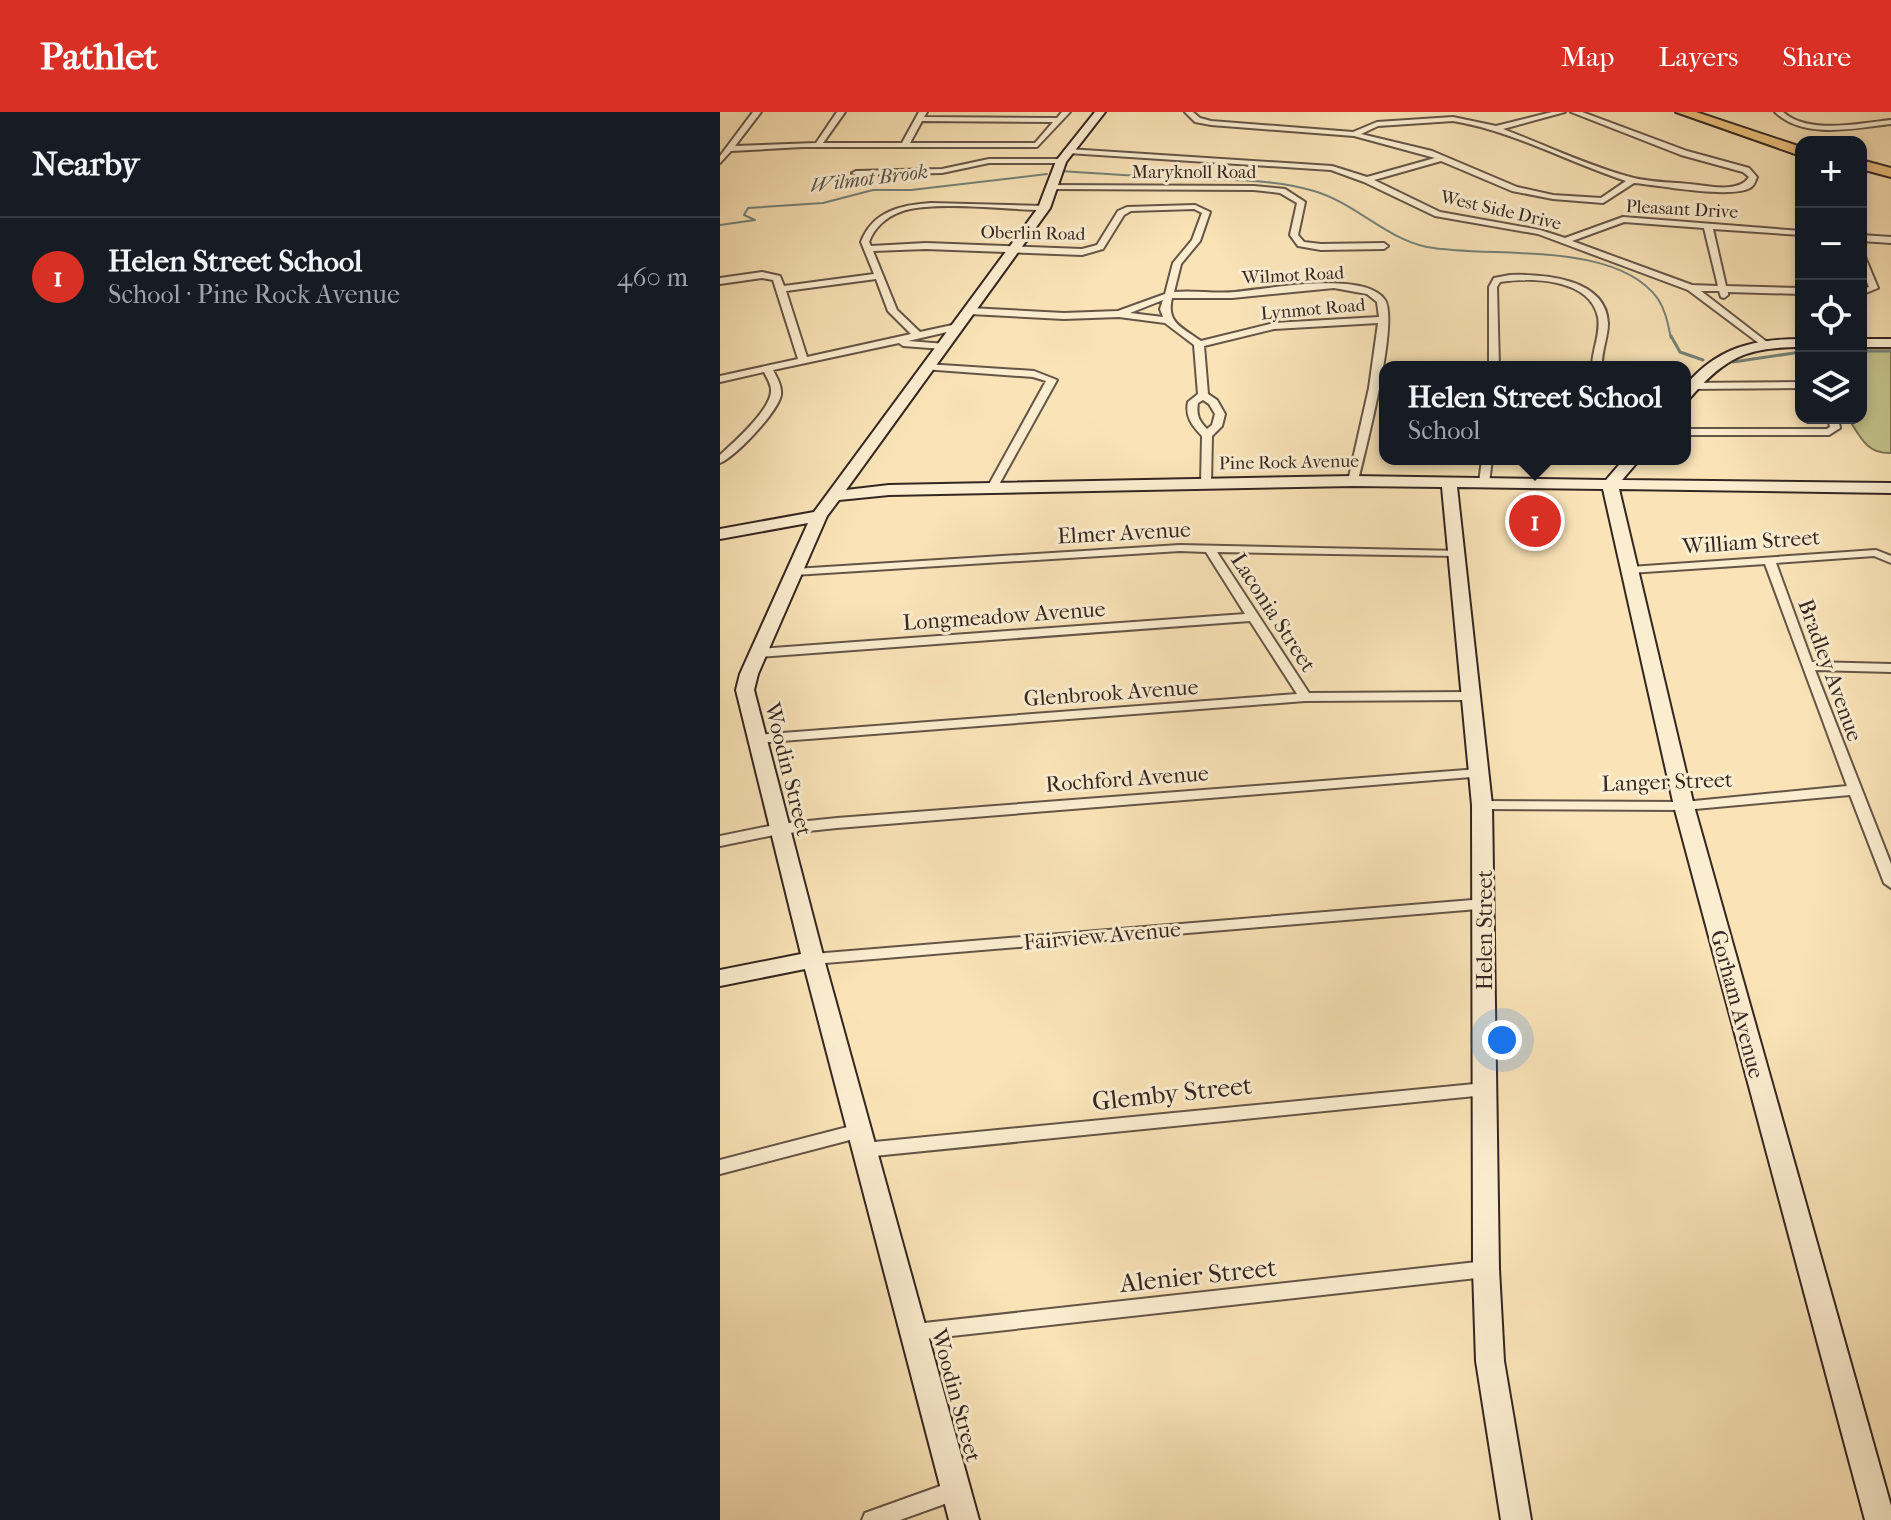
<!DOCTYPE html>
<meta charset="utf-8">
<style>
body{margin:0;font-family:"IM FELL French Canon",serif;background:#242831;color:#f1f3f6}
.controls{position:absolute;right:24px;top:24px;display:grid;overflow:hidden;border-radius:16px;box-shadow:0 4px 12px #0003}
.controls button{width:72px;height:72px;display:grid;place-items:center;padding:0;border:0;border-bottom:2px solid #363941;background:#171b24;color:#f1f3f6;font:40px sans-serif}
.you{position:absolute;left:782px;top:928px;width:28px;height:28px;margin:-20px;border:6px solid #fff;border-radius:50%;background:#1a73e8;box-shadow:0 0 0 12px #1a73e833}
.badge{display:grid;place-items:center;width:52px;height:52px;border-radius:50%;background:#d93025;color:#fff;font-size:26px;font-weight:700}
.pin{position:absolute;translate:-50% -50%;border:4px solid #fff;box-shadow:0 2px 8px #0006}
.popup{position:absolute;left:659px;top:249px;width:312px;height:104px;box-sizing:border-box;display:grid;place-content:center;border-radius:16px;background:#171b24;filter:drop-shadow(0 2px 6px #0005);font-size:26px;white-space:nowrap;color:#9ea1a6}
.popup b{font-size:30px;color:#f1f3f6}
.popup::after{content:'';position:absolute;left:50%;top:100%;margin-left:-16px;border:16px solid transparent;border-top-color:#171b24}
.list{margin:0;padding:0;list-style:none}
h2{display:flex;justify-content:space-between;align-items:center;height:104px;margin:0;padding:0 32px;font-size:34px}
h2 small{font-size:26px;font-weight:400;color:#9ea1a6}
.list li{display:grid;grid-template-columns:52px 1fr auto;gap:24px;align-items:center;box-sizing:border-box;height:120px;padding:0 32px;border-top:2px solid #363941}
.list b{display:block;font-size:30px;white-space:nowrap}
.list p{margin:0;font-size:26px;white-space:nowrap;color:#9ea1a6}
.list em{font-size:26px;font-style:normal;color:#9ea1a6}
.icon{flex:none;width:44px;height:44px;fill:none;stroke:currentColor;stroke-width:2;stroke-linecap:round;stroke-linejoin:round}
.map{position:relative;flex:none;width:1171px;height:1408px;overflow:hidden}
header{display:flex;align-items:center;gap:48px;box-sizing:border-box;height:112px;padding:0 40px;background:#d93025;color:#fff}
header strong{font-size:38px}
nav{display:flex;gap:44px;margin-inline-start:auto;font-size:28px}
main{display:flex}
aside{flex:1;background:#171b24}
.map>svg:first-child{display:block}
</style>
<header>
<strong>Pathlet</strong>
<nav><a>Map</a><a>Layers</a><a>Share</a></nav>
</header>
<main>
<aside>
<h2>Nearby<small></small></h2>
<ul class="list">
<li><span class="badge">1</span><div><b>Helen Street School</b><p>School · Pine Rock Avenue</p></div><em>460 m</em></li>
</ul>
</aside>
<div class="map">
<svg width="1171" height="1408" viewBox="0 0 1171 1408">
<rect width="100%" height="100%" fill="#f9e3b7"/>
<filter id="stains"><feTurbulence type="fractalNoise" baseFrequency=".0025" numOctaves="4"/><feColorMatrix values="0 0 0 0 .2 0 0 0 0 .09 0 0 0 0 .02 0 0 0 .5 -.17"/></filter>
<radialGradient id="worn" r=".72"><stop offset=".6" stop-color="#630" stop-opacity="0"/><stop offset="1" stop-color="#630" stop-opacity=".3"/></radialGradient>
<path fill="#c3c28b" stroke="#7c7456" stroke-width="2" d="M1171,235V341C1146,342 1140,324 1128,306H1141V236Z"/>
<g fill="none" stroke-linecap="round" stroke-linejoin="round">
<path stroke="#748179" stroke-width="2" d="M341,59C387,62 434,65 480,67C518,68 558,68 594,79C635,91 665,126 707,135C770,147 895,127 938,187C946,199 948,213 951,226
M0,113L35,108L24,103L28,96L103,91L153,78H191L327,62"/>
<path stroke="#748179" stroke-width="3" d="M951,224L960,240L983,248
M1141,239H1171
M1013,250L1081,240"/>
<g stroke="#655546" stroke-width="4">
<path id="street" d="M33,0H41L15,34L96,31L117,0H125L103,31H182L199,0H207L204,5L337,6L342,0H350L317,35H82L11,39L0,51V44ZM202,9L333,10L315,31H190Z
M465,0H473L480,6L491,9L633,20L657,10L733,5L776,14L832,0H845L783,17C825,33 866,53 910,65C931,71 956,70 978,73C993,75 1020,80 1029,65L1023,60L961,43L851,0H862L967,39L1029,56L1037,65C1035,69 1035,73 1030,76C1009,87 939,73 914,71L883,91L833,87L792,79L721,49L654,68L720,100L820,118L845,126L903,105L1081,119V123L993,117L1006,174L1081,176V182L1008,180V183L1004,186L1001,185L999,179H981L1047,230V234L1044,235L968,178L818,122L715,104L644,70L611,58L348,41L344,39L348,37L612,54L647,65L715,46L634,24L491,13L475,10ZM733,9C793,19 848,50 906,69L881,86L833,83L797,75L712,39L641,22L658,14ZM904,110L984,116L998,174L972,173L852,129Z
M1055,0H1063C1089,23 1139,11 1171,8V12C1136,16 1083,28 1055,0Z
M269,47H341L345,49L341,51H269L222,61L136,63L132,61L136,59L222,57Z
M331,73L534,74L565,77L585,90L578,123L584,130L601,132L664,131L668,134L664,137L601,138L578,134L570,123L577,91L560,81L534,78L328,77V73Z
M211,91L324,94L328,96L324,98C286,98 213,88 180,100C166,105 154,116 149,130L151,134L206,131L362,137L377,133L398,99L407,95L475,93L490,100L480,129L461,152L454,180C474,178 495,182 515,180C547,177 645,158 665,188C679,210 645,339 638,369L633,372L628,369L649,276L658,211L554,217L484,234L488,282L497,288L505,302L502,314L492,324L491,371L486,374L481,371L482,324C472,313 465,305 468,290L478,282L474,233L445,211L399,205L344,207L250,202L245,199L250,196L344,201L398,199L445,182L453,151L472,128L482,101L474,97L411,99L404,103L383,137L362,143L206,137L153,139L177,198L200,220L237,212L242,215L240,217L188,229L226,232V236L223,237L183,234L179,231L53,258C57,266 62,274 61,283C57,301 16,344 0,351V343C13,331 52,297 51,278C51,272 47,266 44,260L0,270V264L78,247L53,168L42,166L0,172V166L42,160L60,164L64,174L154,162L141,130C153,99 181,93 211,91ZM156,167L168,199L191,222L87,245L66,179ZM614,176L647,182L657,190L659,205L554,211L481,229C462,215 446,211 452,186H512ZM443,188L440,197L443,205L410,201ZM483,288L489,292L495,302L492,313L487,317C479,309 476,303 478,291Z
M1141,123L1171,125V131L1141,129Z
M1141,142L1145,145L1158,176L1141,183V177L1149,175L1141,155Z
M790,163C823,162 886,166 888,211C888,226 881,240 882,255H872C872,238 881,222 878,205C870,166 811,165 780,170L777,175L779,255H769V175L774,166Z
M206,252L314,259L337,268L276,378H268L267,376L326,269L313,265L203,257V253Z
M1081,270V276L965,277V271Z
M1108,306H1118L1120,316L1109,323H965V317H1107L1110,315Z
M762,347H772L769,371L764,374L759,371Z
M460,433L741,439V443L737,444L497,440L589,581L750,580L756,584L750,588L585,589L36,631L29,627L36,623L577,582L530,509L38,545L32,541L38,537L525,502L486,440L460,439L74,463L68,460L74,457Z
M1156,438L1171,444V451L1154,444L1056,451L1092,550L1171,552V560L1095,558L1171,752V776L1164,771L1130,683L964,698L762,697L755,693L762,689L964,690L1127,674L1045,452L910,461L904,458L910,455Z
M759,657L764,658L766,661L764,664L117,716L59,722L0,734V724L59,712L117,706Z
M765,787L770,788L772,792L770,796L93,852L88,851L85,847L88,843L93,842Z
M765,971L771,972L773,977L771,982L765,983L144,1045L138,1043L135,1038L138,1033L144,1031Z
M139,1012L145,1014L148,1019L145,1024L0,1062V1048Z
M766,1149L773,1151L775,1157L773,1163L766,1165L195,1228L188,1226L185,1220L188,1214L195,1212Z
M237,1368L244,1371L247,1378L244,1385L180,1408H142L145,1401Z"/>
</g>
<g stroke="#342621" stroke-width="4">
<path id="secondary" d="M375,0H385L346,50L330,96L126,378L169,373L633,364L886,368L904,347H920L902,368L1171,371V381L899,377L974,694L1171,1394V1408H1145L954,694L883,377L737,375L772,693L779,1157L784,1249L811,1408H781L756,1249L753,1157L752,693L722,375L633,374L169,383L119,388L107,404L38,562L34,578L104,847L259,1408H229L85,857L0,874V858L81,842L16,578L20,562L88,411L0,427V417L94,400L318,96L336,49Z
M1081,227V235C1027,235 1005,245 970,286L965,287V274C997,236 1032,227 1081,227Z
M1141,227H1171V235H1141Z"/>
</g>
<g stroke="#342621" stroke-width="4">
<path id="highway" d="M956,0H976L1081,35V44Z
M1141,48L1171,56V65L1141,57Z"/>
</g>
<use href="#street" fill="#fbedd0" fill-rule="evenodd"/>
<use href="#secondary" fill="#fbedd0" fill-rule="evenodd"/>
<use href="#highway" fill="#ecc27c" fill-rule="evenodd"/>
</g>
<g text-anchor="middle" stroke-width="6" stroke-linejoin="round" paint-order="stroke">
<g font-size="18" fill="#342621" stroke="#fbedd0">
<text x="474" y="66">Maryknoll Road</text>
<text transform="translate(962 97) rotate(3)" y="6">Pleasant Drive</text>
<text transform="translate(781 98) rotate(13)" y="6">West Side Drive</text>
<text transform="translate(313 121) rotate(1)" y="6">Oberlin Road</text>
<text transform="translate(573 163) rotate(-3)" y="6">Wilmot Road</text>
<text transform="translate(593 197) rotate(-5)" y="6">Lynmot Road</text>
<text transform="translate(569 350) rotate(-1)" y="6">Pine Rock Avenue</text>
</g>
<g font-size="20" font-style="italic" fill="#54534d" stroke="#fbedd0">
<text transform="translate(149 66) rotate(-7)" y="7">Wilmot Brook</text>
</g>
<g font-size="22" fill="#342621" stroke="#fbedd0">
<text transform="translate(404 420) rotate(-3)" y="8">Elmer Avenue</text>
<text transform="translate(1031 429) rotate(-4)" y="8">William Street</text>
<text transform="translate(554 500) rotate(57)" y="8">Laconia Street</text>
<text transform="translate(284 503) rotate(-4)" y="8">Longmeadow Avenue</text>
<text transform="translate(1111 558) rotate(70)" y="8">Bradley Avenue</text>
<text transform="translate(391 580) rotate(-4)" y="8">Glenbrook Avenue</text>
<text transform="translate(69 657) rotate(76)" y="8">Woodin Street</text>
<text transform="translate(407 666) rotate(-4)" y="8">Rochford Avenue</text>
<text transform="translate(947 669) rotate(-2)" y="8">Langer Street</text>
<text transform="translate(764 818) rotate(-90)" y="8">Helen Street</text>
<text transform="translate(382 823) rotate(-5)" y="8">Fairview Avenue</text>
<text transform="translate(1018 892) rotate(75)" y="8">Gorham Avenue</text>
<text transform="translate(237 1283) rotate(75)" y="8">Woodin Street</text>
</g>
<g font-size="26" fill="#342621" stroke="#fbedd0">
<text transform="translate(452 981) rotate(-6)" y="9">Glemby Street</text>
<text transform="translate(478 1163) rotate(-6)" y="9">Alenier Street</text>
</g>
</g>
<rect width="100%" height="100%" filter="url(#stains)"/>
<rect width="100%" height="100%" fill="url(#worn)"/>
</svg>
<div class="controls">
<button>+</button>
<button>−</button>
<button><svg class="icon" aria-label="locate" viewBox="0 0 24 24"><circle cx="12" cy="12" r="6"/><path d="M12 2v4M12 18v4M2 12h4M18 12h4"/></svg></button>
<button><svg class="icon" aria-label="layers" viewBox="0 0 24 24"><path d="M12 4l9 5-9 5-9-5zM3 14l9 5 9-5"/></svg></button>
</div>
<div class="you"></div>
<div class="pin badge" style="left:815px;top:409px">1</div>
<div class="popup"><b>Helen Street School</b>School</div>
</div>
</main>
